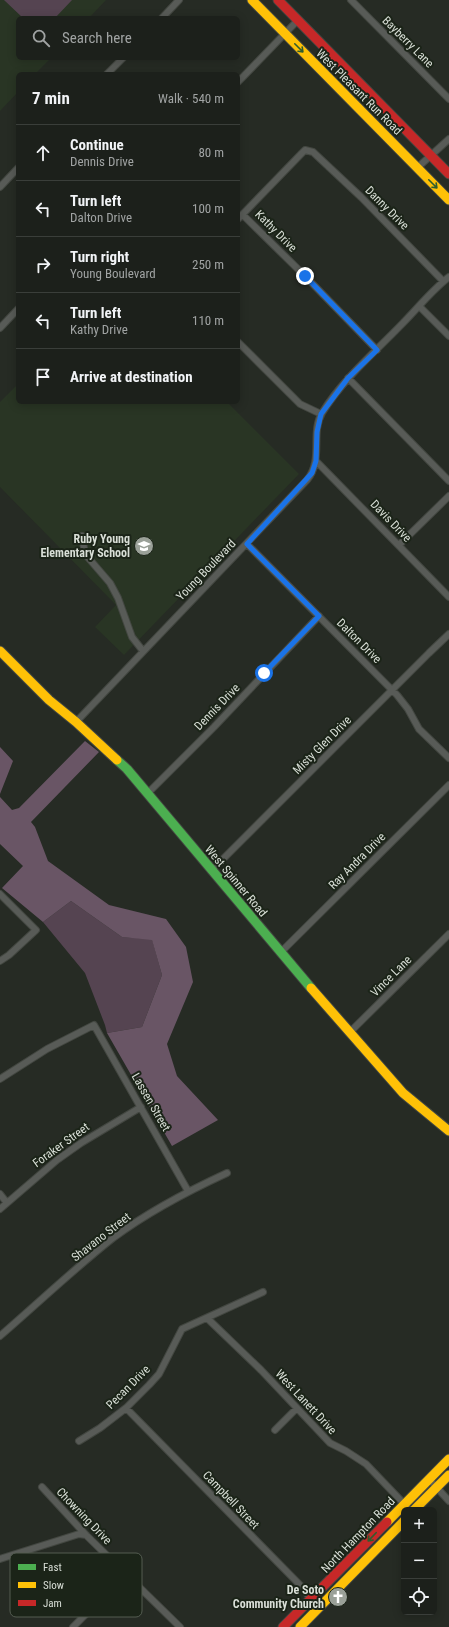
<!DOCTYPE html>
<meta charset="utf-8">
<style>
body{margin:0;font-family:"Roboto Condensed",sans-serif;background:#292d28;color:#f1f3f6}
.controls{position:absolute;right:12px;bottom:12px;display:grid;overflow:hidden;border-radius:6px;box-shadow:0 2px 10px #0003}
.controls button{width:36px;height:36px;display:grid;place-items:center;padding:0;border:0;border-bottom:1px solid #3a3e3a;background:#1c201b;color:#f1f3f6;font:20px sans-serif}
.stop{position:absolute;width:12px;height:12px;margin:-9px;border:3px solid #1a73e8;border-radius:50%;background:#fff}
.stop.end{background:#1a73e8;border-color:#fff;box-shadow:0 1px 4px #0008}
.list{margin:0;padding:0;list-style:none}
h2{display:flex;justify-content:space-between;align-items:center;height:52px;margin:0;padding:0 16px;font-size:17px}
h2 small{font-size:13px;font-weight:400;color:#a0a3a3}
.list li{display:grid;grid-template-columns:26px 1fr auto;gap:12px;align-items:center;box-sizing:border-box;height:56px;padding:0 16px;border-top:1px solid #3a3e3a}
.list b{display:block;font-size:15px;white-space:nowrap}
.list p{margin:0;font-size:13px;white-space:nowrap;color:#a0a3a3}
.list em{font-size:13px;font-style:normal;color:#a0a3a3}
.icon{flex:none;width:22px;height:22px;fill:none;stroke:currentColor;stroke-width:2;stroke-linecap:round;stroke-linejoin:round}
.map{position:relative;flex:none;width:449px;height:1627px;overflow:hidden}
.search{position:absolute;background:#1c201b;box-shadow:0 2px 10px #0003;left:16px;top:16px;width:224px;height:44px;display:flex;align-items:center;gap:10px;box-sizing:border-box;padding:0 14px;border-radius:6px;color:#a0a3a3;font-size:15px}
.panel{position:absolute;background:#1c201b;box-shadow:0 2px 10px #0003;left:16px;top:72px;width:224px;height:332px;border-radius:6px}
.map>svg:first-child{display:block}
</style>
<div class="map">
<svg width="449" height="1627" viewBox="0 0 449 1627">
<rect width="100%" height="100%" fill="#262b24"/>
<path fill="#293524" d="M0,0H106L89,18H18V58H51L35,74H18V92L0,111Z
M18,384V402H227L299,474L124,655L95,627L116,605L0,487V402Z"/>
<path fill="#554451" d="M4,0H72L55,18H23Z
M71,901L122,937L152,939L162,975L142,1027L107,1033L105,1025L85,973L43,922Z"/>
<path fill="#695565" d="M85,741L99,752L31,822L35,827L48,861L109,905L166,919L186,947L193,982L167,1044L177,1076L218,1120L172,1146L107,1033L142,1027L162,975L152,940L122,937L71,901L43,922L2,888L23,866L0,844V797L12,810L19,808Z
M0,747L13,761L0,794Z"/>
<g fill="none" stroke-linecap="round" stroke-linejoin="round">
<g stroke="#434741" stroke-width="8">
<path id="street" d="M351,0L449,99
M162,18L179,0
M107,74L123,58
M238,82L298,20
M417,168L449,139
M0,187L18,168
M243,215L305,276L377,350
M238,219L302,153L305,150L313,152L361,197L443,281
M419,306L449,336
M0,328L18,309
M238,342L300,404L321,414
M348,378L449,481
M316,461L449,597
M82,536L85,554L110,583L118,598L132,637L143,651
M247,544L397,695L408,709L419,729L449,758
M399,545L449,496
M76,722L307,480C324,459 310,434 322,413C343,379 374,353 402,324C417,309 432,290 449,277
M147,794L214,727L319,616
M211,871L429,653L449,634
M0,894L36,930L9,955L0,961
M280,953L449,785
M349,1033L449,934
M0,1079L47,1049L94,1025L188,1191
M0,1194L7,1203
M0,1209L57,1160L81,1143L141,1107
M207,1318L261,1370L330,1443L346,1451L366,1464L410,1510
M0,1336C37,1304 75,1268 113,1238C148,1212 188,1191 227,1173
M126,1408L301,1586L311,1599L317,1609
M275,1430L297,1408
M79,1441L100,1428L126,1408L149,1385L159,1374L182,1329L263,1292
M429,1479L449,1501
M42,1487L86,1535L180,1627
M0,1559L79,1534L86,1535
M73,1627L126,1574"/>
</g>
<g stroke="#434741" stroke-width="11">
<path id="fast" d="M117,760L127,769L311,988"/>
</g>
<g stroke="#434741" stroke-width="11">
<path id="slow" d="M252,0L449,200
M0,651L49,700L76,722L117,760
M311,988L403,1093L449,1131
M414,1510L449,1475
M387,1522L449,1459
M300,1627L404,1521"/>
</g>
<g stroke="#434741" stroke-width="11">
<path id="jam" d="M278,0L449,174
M283,1627L387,1522"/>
</g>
<use href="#street" stroke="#585b57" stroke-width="6"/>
<use href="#fast" stroke="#4caf50" stroke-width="9"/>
<use href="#slow" stroke="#ffc107" stroke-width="9"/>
<use href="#jam" stroke="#c62828" stroke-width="9"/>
</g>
<defs><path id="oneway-shaft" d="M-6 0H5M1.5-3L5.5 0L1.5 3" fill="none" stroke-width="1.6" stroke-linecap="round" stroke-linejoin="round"/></defs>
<g stroke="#2f5c2e">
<use href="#oneway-shaft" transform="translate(299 48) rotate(45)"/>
<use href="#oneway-shaft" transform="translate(433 184) rotate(45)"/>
<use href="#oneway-shaft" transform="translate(372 1537) rotate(134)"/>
</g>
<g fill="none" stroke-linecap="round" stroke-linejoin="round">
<path stroke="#1a73e8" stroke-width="5" d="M264,673L319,616L247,544L312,473L316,461L317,432L321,414L348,378L377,350L305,276"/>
</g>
<defs>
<g id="school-disc" transform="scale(1)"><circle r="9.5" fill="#9aa098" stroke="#1b2418"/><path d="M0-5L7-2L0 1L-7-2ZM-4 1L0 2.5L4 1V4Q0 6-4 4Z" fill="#fff"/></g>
<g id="church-disc" transform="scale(1)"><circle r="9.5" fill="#9aa098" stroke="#1b2418"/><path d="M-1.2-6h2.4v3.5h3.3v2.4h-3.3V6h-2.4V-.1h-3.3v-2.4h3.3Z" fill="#fff"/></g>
</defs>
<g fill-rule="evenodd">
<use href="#school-disc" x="144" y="546"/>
<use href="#church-disc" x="338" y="1597"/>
</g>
<g text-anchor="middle" stroke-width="4" stroke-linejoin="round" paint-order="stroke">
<g font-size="12" fill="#d9dfd7" stroke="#1b2418">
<text transform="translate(408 42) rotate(45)" y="4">Bayberry Lane</text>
<text transform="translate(359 92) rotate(45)" y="4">West Pleasant Run Road</text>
<text transform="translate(387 208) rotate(45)" y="4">Danny Drive</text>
<text transform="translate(276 231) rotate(45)" y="4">Kathy Drive</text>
<text transform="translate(391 521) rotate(46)" y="4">Davis Drive</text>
<text transform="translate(206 570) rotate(-46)" y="4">Young Boulevard</text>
<text transform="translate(359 641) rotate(45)" y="4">Dalton Drive</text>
<text transform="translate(217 707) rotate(-46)" y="4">Dennis Drive</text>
<text transform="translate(322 745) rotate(-45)" y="4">Misty Glen Drive</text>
<text transform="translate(357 861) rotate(-45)" y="4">Ray Andra Drive</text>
<text transform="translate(236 881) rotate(50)" y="4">West Spinner Road</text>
<text transform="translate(391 976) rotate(-45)" y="4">Vince Lane</text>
<text transform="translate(151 1102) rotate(60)" y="4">Lassen Street</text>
<text transform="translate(61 1145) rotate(-36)" y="4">Foraker Street</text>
<text transform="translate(101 1237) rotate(-38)" y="4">Shavano Street</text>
<text transform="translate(128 1387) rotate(-45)" y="4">Pecan Drive</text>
<text transform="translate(306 1402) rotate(47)" y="4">West Lanett Drive</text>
<text transform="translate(231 1500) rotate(46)" y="4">Campbell Street</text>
<text transform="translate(84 1516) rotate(46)" y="4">Chowning Drive</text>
<text transform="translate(358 1535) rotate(-46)" y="4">North Hampton Road</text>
</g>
<g font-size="12" font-weight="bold" fill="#d9dfd7" stroke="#1b2418" text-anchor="end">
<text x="130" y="543">Ruby Young<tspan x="130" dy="14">Elementary School</tspan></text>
<text x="324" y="1594">De Soto<tspan x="324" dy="14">Community Church</tspan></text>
</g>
</g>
<rect x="10" y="1553" width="132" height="64" rx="6" fill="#1b2418" stroke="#545c51" stroke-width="1"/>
<rect x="18" y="1564" width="18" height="6" fill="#4caf50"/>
<rect x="18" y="1582" width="18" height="6" fill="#ffc107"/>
<rect x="18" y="1600" width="18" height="6" fill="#c62828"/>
<g font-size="11" fill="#d9dfd7">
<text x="43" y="1571">Fast</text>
<text x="43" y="1589">Slow</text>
<text x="43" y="1607">Jam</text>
</g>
</svg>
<div class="controls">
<button>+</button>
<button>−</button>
<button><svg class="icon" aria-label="locate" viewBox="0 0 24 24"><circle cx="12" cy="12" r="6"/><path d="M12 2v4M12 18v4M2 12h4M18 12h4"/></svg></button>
</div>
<div class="stop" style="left:264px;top:673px"></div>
<div class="stop end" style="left:305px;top:276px"></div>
<div class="search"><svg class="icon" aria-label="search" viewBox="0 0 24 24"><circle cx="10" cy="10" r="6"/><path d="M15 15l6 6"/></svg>Search here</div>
<section class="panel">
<h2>7 min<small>Walk · 540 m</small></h2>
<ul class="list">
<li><svg class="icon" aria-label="ahead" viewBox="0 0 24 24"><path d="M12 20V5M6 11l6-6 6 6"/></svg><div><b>Continue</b><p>Dennis Drive</p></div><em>80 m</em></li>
<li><svg class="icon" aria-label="left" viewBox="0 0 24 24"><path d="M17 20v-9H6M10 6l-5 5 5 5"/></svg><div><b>Turn left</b><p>Dalton Drive</p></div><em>100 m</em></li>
<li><svg class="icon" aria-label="right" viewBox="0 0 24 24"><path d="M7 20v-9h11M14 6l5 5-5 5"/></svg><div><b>Turn right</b><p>Young Boulevard</p></div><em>250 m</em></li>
<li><svg class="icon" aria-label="left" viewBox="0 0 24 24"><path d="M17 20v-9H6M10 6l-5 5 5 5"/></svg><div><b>Turn left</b><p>Kathy Drive</p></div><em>110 m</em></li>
<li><svg class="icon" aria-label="arrive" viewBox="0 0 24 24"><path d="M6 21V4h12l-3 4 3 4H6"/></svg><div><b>Arrive at destination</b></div></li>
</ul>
</section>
</div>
